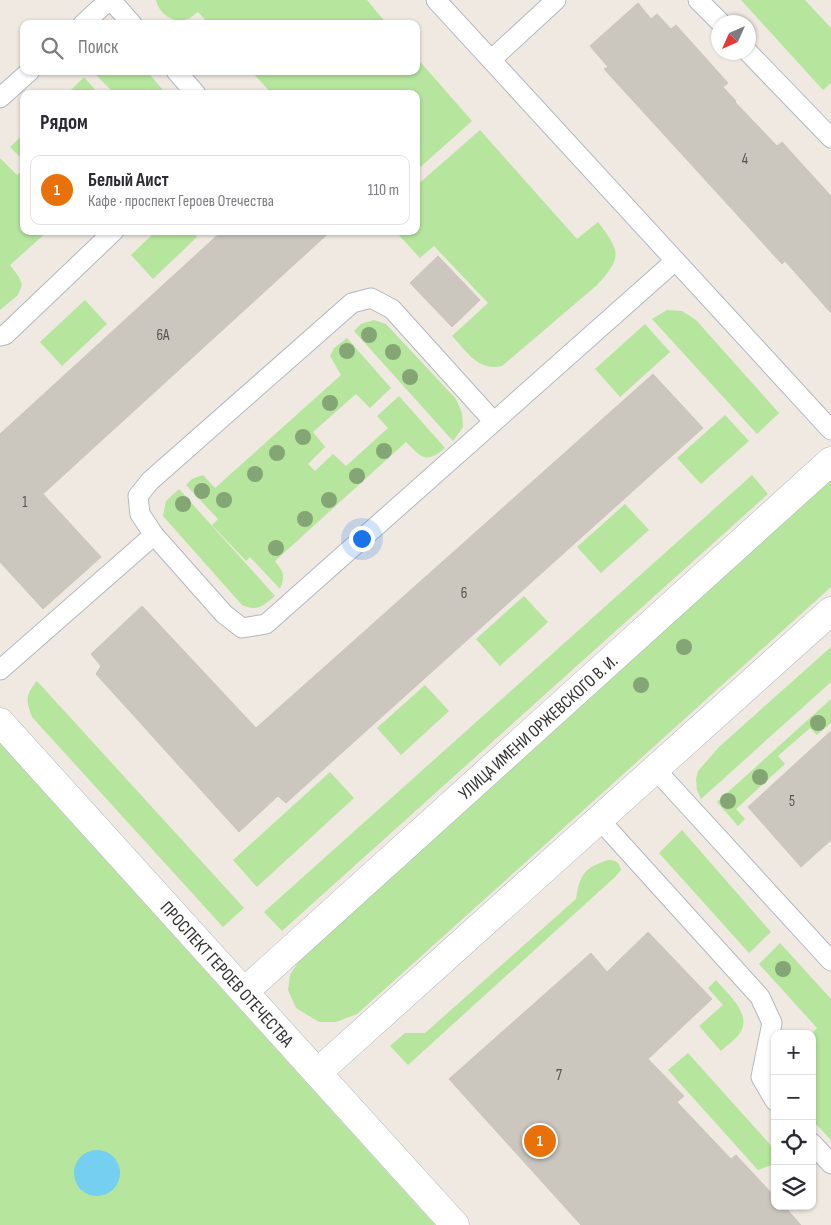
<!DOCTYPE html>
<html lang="ru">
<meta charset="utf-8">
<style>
body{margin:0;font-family:"Sofia Sans Condensed",sans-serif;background:#f2f2f3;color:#2b2b33}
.controls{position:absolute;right:15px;bottom:15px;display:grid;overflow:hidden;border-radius:10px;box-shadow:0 1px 4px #0004}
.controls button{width:45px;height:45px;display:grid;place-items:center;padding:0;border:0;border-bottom:1px solid #e1e1e2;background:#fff;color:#2b2b33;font:25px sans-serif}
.compass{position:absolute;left:711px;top:15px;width:45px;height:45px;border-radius:50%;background:#fff;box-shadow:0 1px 4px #0004;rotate:225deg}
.you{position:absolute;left:361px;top:538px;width:18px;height:18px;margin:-12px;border:4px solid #fff;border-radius:50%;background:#1a73e8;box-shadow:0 0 0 8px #1a73e833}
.badge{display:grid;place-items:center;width:32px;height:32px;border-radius:50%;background:#4264fb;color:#fff;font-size:16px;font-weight:700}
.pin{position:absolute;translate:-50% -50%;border:2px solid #fff;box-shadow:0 1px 5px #0006}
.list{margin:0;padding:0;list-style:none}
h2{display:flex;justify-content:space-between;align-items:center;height:65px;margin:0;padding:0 20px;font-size:21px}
h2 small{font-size:16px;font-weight:400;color:#7c7c81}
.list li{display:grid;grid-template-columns:32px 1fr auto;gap:15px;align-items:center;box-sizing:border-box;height:70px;margin:0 10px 10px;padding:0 10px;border:1px solid #e1e1e2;border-radius:10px}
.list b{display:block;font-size:19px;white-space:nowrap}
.list p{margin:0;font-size:16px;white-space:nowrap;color:#7c7c81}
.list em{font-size:16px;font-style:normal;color:#7c7c81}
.icon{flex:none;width:28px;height:28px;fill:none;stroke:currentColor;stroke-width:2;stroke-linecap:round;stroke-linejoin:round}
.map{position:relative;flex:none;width:831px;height:1225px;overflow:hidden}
.search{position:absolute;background:#fff;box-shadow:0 1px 4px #0004;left:20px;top:20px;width:400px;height:55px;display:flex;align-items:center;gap:12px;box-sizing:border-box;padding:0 18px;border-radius:10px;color:#7c7c81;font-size:19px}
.panel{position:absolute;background:#fff;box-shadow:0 1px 4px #0004;left:20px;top:90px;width:400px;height:145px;border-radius:10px}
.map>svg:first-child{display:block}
</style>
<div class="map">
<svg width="831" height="1225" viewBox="0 0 831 1225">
<rect width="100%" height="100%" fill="#efe9e1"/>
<path fill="#b6e59e" d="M156,0H367L387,24H209L198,12C195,14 191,18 188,19C173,24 159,14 156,0Z
M741,0H805L831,28V83L823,90Z
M416,57L472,121L416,171V94H272L251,71H416Z
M92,71H147L166,94H115Z
M84,77L99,94H67Z
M480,130L577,239L598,222C620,251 623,257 597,285L502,366C479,372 466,351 452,336L488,303L434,246L420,258L395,231H416V186Z
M24,134V161L10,147Z
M0,158L17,175L24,169V231H48L10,265L19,277L22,285L18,295L0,310Z
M156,231H192L197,237L153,279L131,255Z
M85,300L107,324L62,366L40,342Z
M667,310L682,311L696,320L779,413L757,434L652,319Z
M374,320L386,324L456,399L462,413L463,427L453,441L354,331L361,324Z
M645,324L670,352L620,397L595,369Z
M347,338L391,388L370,408L356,394L313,432L325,447L308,464L315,471L333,454L346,466L388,428L377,416L399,396L445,448C425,465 422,457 406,442L275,561C283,572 286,574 280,589L250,557L246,561L212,525L218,519L186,485L192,479L203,475L215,488L341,375L330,356L334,348Z
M725,415L749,441L701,484L677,458Z
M752,475L768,494L282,931L264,912Z
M831,480V587L357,1014L336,1022H319L296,1008L288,990L290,975L304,953Z
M179,489L275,596C263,606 258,612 242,605L163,516L166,501Z
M625,504L649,530L601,573L577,547Z
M524,596L548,622L500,666L476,639Z
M831,647V682L701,799L697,790L696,779L698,771L719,747Z
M37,681L244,908L223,927L32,717C26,701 25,695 37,681Z
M425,685L449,711L401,755L377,728Z
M831,699V723L817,735L810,728L778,756L785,764L736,809L745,819L738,826L717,802Z
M0,743L435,1225H0Z
M330,772L354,798L257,887L233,860Z
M682,830L771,932L749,953L659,853Z
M608,860C616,860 619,862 621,870L615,877L408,1065L390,1046L405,1033H425L576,899C580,874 584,868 608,860Z
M780,943L831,999V1140L812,1120V1034H811L817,1028L759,964Z
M716,980C727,993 751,1013 741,1031C737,1039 727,1045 721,1051L699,1026L723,1005L708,988Z
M688,1053L775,1150V1164L758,1170L668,1070Z"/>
<path fill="#75cff0" d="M74 1173a23 23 0 1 1 46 0a23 23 0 1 1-46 0Z"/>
<path fill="#cbc7bf" stroke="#cbc5ba" d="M638,3L651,19L657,14L671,29L676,25L728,83L723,87L736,101L735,102L777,146L782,142L831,196V313L785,261L782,264L604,69L608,67L590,46Z
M222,231H331L43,494L101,557L43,609L0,562V434Z
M438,256L480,300L452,327L410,283Z
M653,374L703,428L286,803L278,796L239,832L96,674L101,666L91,654L142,606L256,728Z
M831,731V840L801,867L748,807Z
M648,932L712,999L648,1059L684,1096L677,1102L731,1159L736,1155L775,1197V1206H784L801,1225H581L449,1079L591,953L607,972Z"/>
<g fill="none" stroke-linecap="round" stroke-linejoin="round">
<g stroke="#b4b7c1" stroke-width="21">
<path id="service" d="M111,0L132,24
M436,0L831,430
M698,0L720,22
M83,24L109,0
M748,52L831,138
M491,60L556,0
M176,71L196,94
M0,98L30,71
M0,336L5,335L114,231
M154,535L224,614L242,628L266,624L675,261
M0,670L154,535L140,514L138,496L150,481L352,303L371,298L392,309L494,422
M655,769L831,961
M598,818L760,997L772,1023L761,1077L775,1101
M812,1143L831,1164"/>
</g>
<g stroke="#b4b7c1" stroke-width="29">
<path id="minor" d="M0,722L455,1225
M244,992L831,461
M317,1073L831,611"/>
</g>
<use href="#service" stroke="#fff" stroke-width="19"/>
<use href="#minor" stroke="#fff" stroke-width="28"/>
</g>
<g fill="#84a574">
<circle cx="369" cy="335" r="8"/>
<circle cx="347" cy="351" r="8"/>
<circle cx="393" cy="352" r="8"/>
<circle cx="410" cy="377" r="8"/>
<circle cx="330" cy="403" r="8"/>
<circle cx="303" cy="437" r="8"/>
<circle cx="384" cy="451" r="8"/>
<circle cx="277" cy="453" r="8"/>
<circle cx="255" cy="474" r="8"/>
<circle cx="357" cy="476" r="8"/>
<circle cx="202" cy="491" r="8"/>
<circle cx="224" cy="500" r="8"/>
<circle cx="329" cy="500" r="8"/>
<circle cx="183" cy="504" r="8"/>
<circle cx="305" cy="519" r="8"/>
<circle cx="276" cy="548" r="8"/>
<circle cx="684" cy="647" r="8"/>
<circle cx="641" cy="685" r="8"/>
<circle cx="818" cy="723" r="8"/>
<circle cx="760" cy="777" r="8"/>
<circle cx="728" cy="801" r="8"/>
<circle cx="783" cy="969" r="8"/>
</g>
<g text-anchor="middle" stroke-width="4.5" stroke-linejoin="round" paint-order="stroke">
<g font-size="15" fill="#555452">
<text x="745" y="164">4</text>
<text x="163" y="340">6А</text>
<text x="25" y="507">1</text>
<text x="464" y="598">6</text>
<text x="792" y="806">5</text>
<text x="559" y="1080">7</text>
</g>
<g font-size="18" fill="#2e2e2e" stroke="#fff">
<text transform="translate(538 727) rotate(-42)" y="6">УЛИЦА ИМЕНИ ОРЖЕВСКОГО В. И.</text>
<text transform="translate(227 974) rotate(48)" y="6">ПРОСПЕКТ ГЕРОЕВ ОТЕЧЕСТВА</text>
</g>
</g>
</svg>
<div class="controls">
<button>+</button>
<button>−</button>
<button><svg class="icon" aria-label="locate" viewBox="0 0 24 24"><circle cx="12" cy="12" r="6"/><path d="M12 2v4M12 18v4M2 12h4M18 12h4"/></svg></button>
<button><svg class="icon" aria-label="layers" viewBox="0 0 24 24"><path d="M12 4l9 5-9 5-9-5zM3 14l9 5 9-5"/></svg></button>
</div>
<svg class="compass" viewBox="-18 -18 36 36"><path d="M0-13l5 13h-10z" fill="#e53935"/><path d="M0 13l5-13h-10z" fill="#7c7c81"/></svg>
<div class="you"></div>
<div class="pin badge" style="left:540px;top:1141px;background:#e8710a">1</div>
<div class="search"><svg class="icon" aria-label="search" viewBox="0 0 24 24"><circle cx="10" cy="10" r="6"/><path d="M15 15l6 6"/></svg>Поиск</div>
<section class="panel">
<h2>Рядом<small></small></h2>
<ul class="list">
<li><span class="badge" style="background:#e8710a">1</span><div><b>Белый Аист</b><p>Кафе · проспект Героев Отечества</p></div><em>110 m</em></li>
</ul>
</section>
</div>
